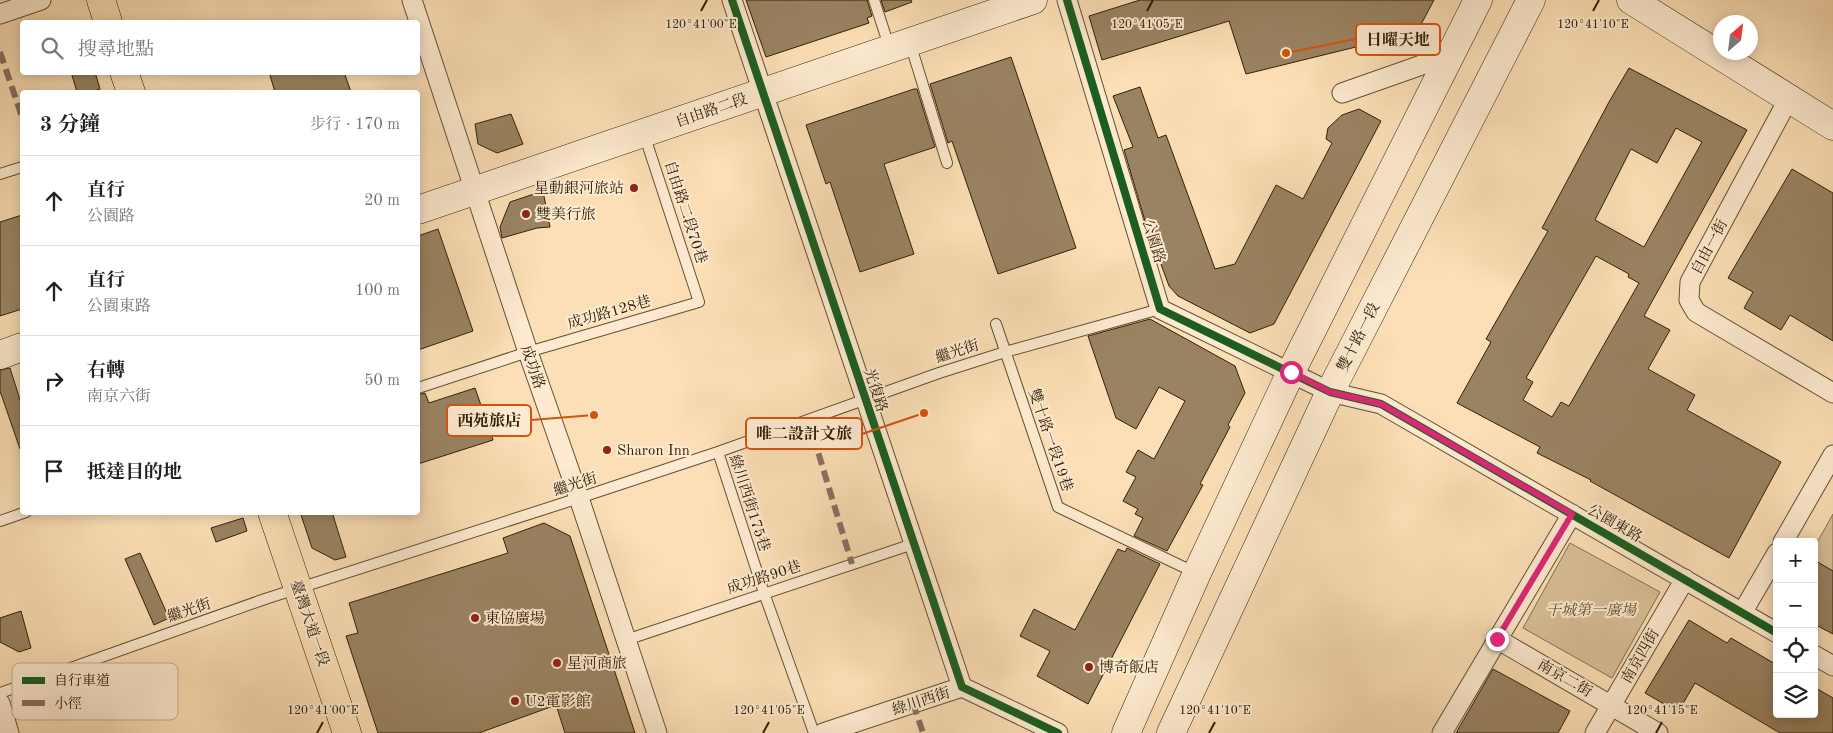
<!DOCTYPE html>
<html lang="zh-TW">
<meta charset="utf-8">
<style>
body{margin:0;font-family:"Old Standard TT","Noto Serif TC",serif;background:#f6f6f6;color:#222}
.controls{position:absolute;right:15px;bottom:15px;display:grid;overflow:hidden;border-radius:5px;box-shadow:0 2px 12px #0003}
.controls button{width:45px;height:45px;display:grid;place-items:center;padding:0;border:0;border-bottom:1px solid #e0e0e0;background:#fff;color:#222;font:25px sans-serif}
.compass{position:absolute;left:1713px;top:15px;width:45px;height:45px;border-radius:50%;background:#fff;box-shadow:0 2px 12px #0003;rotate:28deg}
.stop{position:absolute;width:15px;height:15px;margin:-11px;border:4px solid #db2777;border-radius:50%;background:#fff}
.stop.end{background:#db2777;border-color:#fff;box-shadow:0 1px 5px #0008}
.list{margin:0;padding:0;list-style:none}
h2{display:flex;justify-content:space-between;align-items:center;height:65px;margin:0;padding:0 20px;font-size:21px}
h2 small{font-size:16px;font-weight:400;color:#767676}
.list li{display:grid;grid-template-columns:32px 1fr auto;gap:15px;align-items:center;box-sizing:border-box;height:90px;padding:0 20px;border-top:1px solid #e0e0e0}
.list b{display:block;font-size:19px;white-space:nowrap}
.list p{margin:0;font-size:16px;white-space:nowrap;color:#767676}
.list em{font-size:16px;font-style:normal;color:#767676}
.icon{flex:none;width:28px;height:28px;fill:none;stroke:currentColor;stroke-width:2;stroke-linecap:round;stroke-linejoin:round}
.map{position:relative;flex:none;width:1833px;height:733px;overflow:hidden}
.search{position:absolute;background:#fff;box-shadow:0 2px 12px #0003;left:20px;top:20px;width:400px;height:55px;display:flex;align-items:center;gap:12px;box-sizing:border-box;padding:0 18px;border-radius:5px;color:#767676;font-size:19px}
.panel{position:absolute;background:#fff;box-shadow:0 2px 12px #0003;left:20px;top:90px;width:400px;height:425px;border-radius:5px}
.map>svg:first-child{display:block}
</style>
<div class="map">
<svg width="1833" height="733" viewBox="0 0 1833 733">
<rect width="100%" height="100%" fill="#fcdfb6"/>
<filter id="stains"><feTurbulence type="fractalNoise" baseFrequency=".004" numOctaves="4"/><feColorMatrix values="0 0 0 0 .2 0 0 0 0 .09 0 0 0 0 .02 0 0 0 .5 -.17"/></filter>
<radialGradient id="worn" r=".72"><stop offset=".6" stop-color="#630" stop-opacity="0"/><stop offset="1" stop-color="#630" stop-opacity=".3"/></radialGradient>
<path fill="#d9bf98" stroke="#847050" d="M1833,514V576L1814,566V548Z
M1570,543L1660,592L1612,678L1523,628Z"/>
<path fill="#9a8362" stroke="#302008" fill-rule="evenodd" d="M746,0H867L872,16L867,18L869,23L766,57Z
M881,0H911L912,2L885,12Z
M1140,0H1434L1417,32L1246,74L1229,21L1102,60L1089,16Z
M1011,57L1076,248L998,274L952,141L948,143L930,84Z
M1629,68L1747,130L1644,316L1670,330L1648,369L1695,395L1687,410L1781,462L1729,558L1590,481L1591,480L1537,453L1540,447L1457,403L1491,342L1486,339L1548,231L1542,228L1609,102ZM1676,128L1702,142L1644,247L1595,220L1631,149L1657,163ZM1596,256L1629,274L1628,277L1639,283L1569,406L1561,402L1552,417L1523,400L1533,382L1526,378Z
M71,72H95L100,89L90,92H77Z
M269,72H344L351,92H275Z
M1140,87L1158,138L1166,135L1215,269L1235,264L1276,185L1303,199L1332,143L1326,139L1328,128L1342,115L1359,109L1381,121L1274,324L1250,333L1178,296L1169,286L1145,221L1124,150L1133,147L1113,96Z
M914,89H917L935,147L884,164L914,254L860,272L830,182L826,184L806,125Z
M511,114L523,144L497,153L478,144L475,124Z
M1792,169L1833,193V341L1790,315L1781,330L1744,308L1753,292L1728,278Z
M543,191L550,227L537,228L502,238L500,227L510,202Z
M22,215V309L0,316V222Z
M438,229L473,331L418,350V236Z
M1150,319L1235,366L1245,393L1228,425L1230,427L1200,484L1203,485L1167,551L1134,536L1143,518L1135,514L1138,509L1123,501L1136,477L1126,472L1138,450L1154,459L1185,401L1159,387L1136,429L1116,418L1088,336Z
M10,368L22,406V449H20L0,391V370Z
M475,388L493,440L418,464V395L425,393L429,403Z
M300,512H332L346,557L335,560L312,548Z
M243,518L247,531L216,542L211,528Z
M544,523L570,536L635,733H565L556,705L479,733H378L346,636L358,633L349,603L508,553L503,538Z
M1127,548L1160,564L1088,704L1037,676L1050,651L1020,636L1034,609L1075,630L1118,549L1125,552Z
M140,553L169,618L154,625L125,559Z
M1814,560L1833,571V634L1814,624Z
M21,611L31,648L19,652L0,642V618Z
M1689,620L1727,643L1731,638L1777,665V714H1814V687L1833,698V733H1780L1695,683L1678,712L1645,693Z
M1493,669L1570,711L1558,733H1456Z"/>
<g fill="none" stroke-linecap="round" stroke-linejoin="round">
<g stroke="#635034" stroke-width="12">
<path id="lane" d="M874,0L890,49
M910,43L947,163
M0,174L22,167
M996,324L1058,507L1196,573
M418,388L528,352L699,302L644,134
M718,452L764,593L814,733
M0,521L26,512
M626,640L913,544
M0,693L265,599L579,498L718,452L939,373L1005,352L1160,309"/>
</g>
<g stroke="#635034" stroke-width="21">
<path id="street" d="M412,0L528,352L579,498L657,733
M732,0L962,687L1058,733
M1067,0L1160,309L1330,392L1381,404L1777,633
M0,14L41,0
M1342,93L1450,55
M1789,98L1690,282L1689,300L1696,312L1833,393
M1783,542L1833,455
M1742,613L1777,553
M1497,639L1658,733
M1814,655L1833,666
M0,703L9,733
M823,733L962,687
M1442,733L1572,514
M1595,733L1685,579"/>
</g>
<g stroke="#302008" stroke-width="29">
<path id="secondary" d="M1631,0L1833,126
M418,210L1033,0
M0,355L22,347
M1126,733L1197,573L1291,372L1478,0
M1171,733L1330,392L1531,0"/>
</g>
<g stroke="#302008" stroke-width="29">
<path id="primary" d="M101,0L108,22
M124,72L131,92
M272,512L347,733"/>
</g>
<use href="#lane" stroke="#fdead0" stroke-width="10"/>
<use href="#street" stroke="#fdead0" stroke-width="19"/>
<use href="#secondary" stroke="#fdead0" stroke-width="28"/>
<use href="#primary" stroke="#fcdfb6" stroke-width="28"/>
<path stroke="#8d6e63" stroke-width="6" stroke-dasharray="12 6" stroke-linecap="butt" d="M0,52L22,117
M808,419L852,564
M913,703L923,733"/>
<g stroke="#fdead0" stroke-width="11">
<path id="cycleway" d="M732,0L962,687L1058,733
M1067,0L1160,309L1330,392L1381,404L1777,633"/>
</g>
<use href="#cycleway" stroke="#1b5e20" stroke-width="8"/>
</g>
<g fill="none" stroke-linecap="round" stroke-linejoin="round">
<path stroke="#db2777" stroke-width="6" d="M1291,372L1330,392L1381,404L1572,514L1497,639"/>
</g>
<path fill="none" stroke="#302008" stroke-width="2" d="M701,11L707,0M1147,11L1153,0M1593,11L1599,0M317,733L323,722M763,733L769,722M1209,733L1215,722M1656,733L1662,722"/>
<g fill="#8f2418" stroke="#fdead0" stroke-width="2">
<circle cx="634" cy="188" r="5"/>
<circle cx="526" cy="214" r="5"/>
<circle cx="607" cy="450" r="5"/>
<circle cx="475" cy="618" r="5"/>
<circle cx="557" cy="663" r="5"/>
<circle cx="1089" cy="667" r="5"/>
<circle cx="515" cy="701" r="5"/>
</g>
<g text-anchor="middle" stroke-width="4" stroke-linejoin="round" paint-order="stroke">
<g font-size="15" fill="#302008" stroke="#fdead0">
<text transform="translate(711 110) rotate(-19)" y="5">自由路二段</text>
<text transform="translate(686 212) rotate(72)" y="5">自由路二段70巷</text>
<text transform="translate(1154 241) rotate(73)" y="5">公園路</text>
<text transform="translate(1709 247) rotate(-62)" y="5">自由一街</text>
<text transform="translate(609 312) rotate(-16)" y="5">成功路128巷</text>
<text transform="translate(1358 337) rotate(-63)" y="5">雙十路一段</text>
<text transform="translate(957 351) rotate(-18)" y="5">繼光街</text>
<text transform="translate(533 367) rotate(71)" y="5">成功路</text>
<text transform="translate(876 390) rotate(72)" y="5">光復路</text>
<text transform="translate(1051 440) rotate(71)" y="5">雙十路一段19巷</text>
<text transform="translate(575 484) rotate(-18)" y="5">繼光街</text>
<text transform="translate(750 503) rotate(72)" y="5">綠川西街175巷</text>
<text transform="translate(1615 523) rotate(30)" y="5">公園東路</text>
<text transform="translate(764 577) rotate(-18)" y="5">成功路90巷</text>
<text transform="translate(189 610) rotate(-19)" y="5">繼光街</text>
<text transform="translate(310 623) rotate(71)" y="5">臺灣大道一段</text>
<text transform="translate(1640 656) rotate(-60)" y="5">南京四街</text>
<text transform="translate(1565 678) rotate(30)" y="5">南京二街</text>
<text transform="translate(921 701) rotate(-18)" y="5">綠川西街</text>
</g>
<g font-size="15" fill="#302008" stroke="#fdead0" text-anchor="start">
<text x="624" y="193" text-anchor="end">星動銀河旅站</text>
<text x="536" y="219">雙美行旅</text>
<text x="617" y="455">Sharon Inn</text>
<text x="485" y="623">東協廣場</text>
<text x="567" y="668">星河商旅</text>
<text x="1099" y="672">博奇飯店</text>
<text x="525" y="706">U2電影館</text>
</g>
<g font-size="15" font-style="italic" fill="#635033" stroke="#fdead0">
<text x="1591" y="615">干城第一廣場</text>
</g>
</g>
<rect x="12" y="663" width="166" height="57" rx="8" fill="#fdead0" stroke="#c0ad94" stroke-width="1"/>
<rect x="22" y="677" width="23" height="7" fill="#1b5e20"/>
<rect x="22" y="700" width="23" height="6" fill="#8d6e63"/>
<g font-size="14" fill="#302008">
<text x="54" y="685">自行車道</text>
<text x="54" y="708">小徑</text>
</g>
<g font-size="12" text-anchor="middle" fill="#302008" stroke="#fdead0" stroke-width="4" stroke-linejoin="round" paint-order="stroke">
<text x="701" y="28">120°41'00"E</text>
<text x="1147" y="28">120°41'05"E</text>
<text x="1593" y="28">120°41'10"E</text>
<text x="323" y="714">120°41'00"E</text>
<text x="769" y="714">120°41'05"E</text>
<text x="1215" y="714">120°41'10"E</text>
<text x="1662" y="714">120°41'15"E</text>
</g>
<path fill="none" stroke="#d6530c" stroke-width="2" d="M1286 53L1356 39M594 415L531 420M924 413L862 434"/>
<g fill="#d6530c" stroke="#fdead0" stroke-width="2">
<circle cx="1286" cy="53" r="5"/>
<circle cx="594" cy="415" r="5"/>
<circle cx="924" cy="413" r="5"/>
</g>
<g fill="#fdead0" stroke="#d6530c" stroke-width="2">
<rect x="1356" y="24" width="84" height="31" rx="5"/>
<rect x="447" y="405" width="84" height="31" rx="5"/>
<rect x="746" y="418" width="116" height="31" rx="5"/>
</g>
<g font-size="16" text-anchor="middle" font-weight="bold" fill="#302008">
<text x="1398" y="45">日曜天地</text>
<text x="489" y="426">西苑旅店</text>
<text x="804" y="439">唯二設計文旅</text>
</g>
<rect width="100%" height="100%" filter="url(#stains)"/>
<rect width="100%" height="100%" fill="url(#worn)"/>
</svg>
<div class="controls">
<button>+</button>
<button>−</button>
<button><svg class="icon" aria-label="locate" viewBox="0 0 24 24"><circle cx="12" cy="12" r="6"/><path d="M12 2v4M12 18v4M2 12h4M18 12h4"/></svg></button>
<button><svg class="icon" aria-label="layers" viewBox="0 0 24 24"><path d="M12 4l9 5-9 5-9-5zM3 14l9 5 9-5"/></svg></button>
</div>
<svg class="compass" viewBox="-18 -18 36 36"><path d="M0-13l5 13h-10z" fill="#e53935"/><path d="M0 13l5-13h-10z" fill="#767676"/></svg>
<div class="stop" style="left:1291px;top:372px"></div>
<div class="stop end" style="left:1497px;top:639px"></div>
<div class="search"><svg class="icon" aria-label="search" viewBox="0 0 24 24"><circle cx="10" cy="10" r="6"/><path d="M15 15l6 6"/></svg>搜尋地點</div>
<section class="panel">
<h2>3 分鐘<small>步行 · 170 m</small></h2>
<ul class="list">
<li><svg class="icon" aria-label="ahead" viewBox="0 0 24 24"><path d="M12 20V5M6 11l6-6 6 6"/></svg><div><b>直行</b><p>公園路</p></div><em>20 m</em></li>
<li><svg class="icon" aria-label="ahead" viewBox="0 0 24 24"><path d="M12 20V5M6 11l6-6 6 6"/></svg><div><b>直行</b><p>公園東路</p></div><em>100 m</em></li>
<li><svg class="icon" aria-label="right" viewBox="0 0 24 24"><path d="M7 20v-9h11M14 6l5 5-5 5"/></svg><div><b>右轉</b><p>南京六街</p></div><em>50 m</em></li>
<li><svg class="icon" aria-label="arrive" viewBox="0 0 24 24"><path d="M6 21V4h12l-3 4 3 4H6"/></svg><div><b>抵達目的地</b></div></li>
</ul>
</section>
</div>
